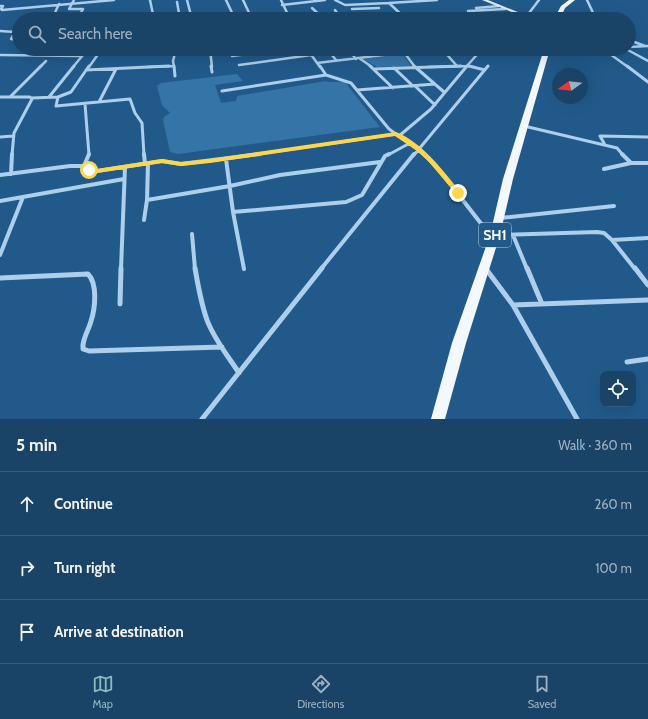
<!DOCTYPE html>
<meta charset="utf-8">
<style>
body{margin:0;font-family:Cabin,sans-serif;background:#224b6e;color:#f1f3f6}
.controls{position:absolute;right:12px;bottom:12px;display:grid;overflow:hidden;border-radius:8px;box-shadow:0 4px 16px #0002}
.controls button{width:36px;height:36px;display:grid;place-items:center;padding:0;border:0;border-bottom:1px solid #375c7c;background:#194468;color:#f1f3f6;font:20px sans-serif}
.compass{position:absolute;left:552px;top:68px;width:36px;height:36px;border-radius:50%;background:#194468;box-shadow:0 4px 16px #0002;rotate:255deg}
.stop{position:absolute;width:12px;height:12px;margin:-9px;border:3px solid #ffd54a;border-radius:50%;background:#fff}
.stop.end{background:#ffd54a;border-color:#fff;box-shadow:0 1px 4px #0008}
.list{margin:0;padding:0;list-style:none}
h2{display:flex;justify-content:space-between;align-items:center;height:52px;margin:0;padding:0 16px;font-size:17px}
h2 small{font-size:13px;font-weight:400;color:#9fb0c0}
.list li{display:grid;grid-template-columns:26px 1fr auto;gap:12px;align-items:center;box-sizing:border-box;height:64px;padding:0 16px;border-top:1px solid #375c7c}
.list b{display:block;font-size:15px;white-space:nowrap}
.list em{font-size:13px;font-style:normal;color:#9fb0c0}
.icon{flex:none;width:22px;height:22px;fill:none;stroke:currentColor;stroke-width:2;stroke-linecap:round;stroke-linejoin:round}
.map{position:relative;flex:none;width:648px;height:419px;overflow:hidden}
.search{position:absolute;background:#194468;box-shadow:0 4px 16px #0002;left:12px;right:12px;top:12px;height:44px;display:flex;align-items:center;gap:10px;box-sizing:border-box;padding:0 14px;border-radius:22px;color:#9fb0c0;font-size:15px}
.sheet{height:244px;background:#194468}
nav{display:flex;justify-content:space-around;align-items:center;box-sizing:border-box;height:56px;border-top:1px solid #375c7c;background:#194468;font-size:11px;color:#9fb0c0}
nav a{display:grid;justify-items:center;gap:2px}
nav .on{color:#8bbbb9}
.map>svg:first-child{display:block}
</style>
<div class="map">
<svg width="648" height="419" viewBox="0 0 648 419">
<rect width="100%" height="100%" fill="#215a8a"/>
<path fill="#3574a7" d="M401,54L404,56L411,66L377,67L363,59Z
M237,74L243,81L215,85L221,103L236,101L237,96L326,81L328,82H345L380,127L178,154L170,152L163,120L164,117L170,113L162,105L157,86L161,83Z"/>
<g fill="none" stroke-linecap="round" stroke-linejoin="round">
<path stroke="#adcfeb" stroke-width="2.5" d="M150,0L154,19
M187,0L192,19
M226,0L235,19
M243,0L252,19
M281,0L290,19
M335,0L345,5L389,3
M587,0L596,19
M177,2L180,19
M282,5L325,0
M0,6H3L1,9L2,10L114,0
M312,8L324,19
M476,8L499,6
M352,9L379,8
M335,10L341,19
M468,11L505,9
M526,17L539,0
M45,19L78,18L83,9H69L74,0
M52,19L59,4
M263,19L288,16
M349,19L402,16
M406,19L389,3L437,0
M512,19L517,13
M0,31L15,32L11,39L19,40
M629,40L645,46
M629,47L648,46
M210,49L212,67
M307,49L320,67
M327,49L336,60
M348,49L356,59
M442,49L457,66
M603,49L628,67
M626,49L648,61
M403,51L415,67
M0,55L81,56
M232,56L288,49
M359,58L372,67
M317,63L433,49
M239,65L311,55
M40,67L46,61
M73,67L88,49
M89,67L99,53
M147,67L174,66
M174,67L173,61L176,49
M429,67L468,66L473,67
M466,67L482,49
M487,67L488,66"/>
<path stroke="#adcfeb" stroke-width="3" d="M174,66L175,76
M211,66L212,72
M320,66L326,75L351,83L389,129L425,155
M370,66L393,88
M414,66L444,92
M469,66L485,70
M627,66L648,82
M394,68L413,86
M374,69L461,66
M86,70L169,66
M415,86L435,105
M357,90L435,84
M222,91L326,75
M0,97H30L32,99L14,133L12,155
M10,97L41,66
M49,97L74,66
M58,97L71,92L89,66
M31,98L58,97L56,106L130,99L135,113L142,123L144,155
M99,102L116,69
M85,104L89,155
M524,126L617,148L623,155
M399,136L431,109L467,66
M0,137L13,136
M605,145L600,136L648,137
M253,155L396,134
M388,155L410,143
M414,155L488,66"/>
<path stroke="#adcfeb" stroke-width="4" d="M144,154L145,164
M424,154L441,172L493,239
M622,154L631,163
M226,159L233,212L244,269
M84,166L89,154
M604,169L631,163H648
M11,174L12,154
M0,175L70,166H84L89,170L97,171L162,161L181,164L260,154
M147,200L230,186L280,175L380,162
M0,201L124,179
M233,212L346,202L362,195L385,156L389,154
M500,218L614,206
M144,220L147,200L148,164
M192,234L195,269
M496,235L597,232L604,233L612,240
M513,235L527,269
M0,255L23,197
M121,269L125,167
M321,269L414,154
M635,269L612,240L648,238"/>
<path stroke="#adcfeb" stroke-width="5" d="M195,268C198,286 201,303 207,320C214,339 228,356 239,373
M527,268L542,304
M635,268L648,285
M486,269L513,305L577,419
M0,278L88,274C98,284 95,309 91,321C89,329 84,336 83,345V349L89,351L222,347
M120,304L121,268
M513,305L648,300
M627,362L648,359
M202,419L322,268"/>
<path fill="#d9eaf8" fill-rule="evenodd" d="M482,0H488L535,19H529Z"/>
<path fill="#f2f8fe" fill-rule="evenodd" d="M569,0H575L565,8L560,19H554L561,6Z
M544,49H550L513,179L500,235L466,343L445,419H431L452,343L490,235L503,179Z"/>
</g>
<path fill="#ffd54a" d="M396,132C423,143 442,170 460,191V194H456L429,162L416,150L395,136L210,163L181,166L162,163L97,173L86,170L89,169H97L162,159L181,162L210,159Z"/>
<g text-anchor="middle" stroke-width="3" stroke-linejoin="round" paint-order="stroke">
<rect fill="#215a8a" stroke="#bccedc" stroke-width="1" x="479" y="223" width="32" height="24" rx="3"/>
<g font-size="14" font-weight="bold" fill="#fff">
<text x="495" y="240">SH1</text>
</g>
</g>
</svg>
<div class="controls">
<button><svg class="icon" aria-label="locate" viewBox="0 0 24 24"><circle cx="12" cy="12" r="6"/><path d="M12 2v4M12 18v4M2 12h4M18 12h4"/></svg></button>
</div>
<svg class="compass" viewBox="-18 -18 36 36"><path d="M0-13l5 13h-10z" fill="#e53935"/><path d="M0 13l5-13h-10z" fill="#9fb0c0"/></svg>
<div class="stop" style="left:89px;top:170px"></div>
<div class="stop end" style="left:458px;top:193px"></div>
<div class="search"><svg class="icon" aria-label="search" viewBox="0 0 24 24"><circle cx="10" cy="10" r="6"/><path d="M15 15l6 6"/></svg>Search here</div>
</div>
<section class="sheet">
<h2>5 min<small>Walk · 360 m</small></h2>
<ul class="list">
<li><svg class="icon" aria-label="ahead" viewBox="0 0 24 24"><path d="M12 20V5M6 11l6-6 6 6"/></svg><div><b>Continue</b></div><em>260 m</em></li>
<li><svg class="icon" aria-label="right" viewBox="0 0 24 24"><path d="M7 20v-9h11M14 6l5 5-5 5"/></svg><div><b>Turn right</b></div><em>100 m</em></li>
<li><svg class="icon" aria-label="arrive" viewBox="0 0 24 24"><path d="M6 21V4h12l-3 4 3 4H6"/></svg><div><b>Arrive at destination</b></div></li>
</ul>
</section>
<nav>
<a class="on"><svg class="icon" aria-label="map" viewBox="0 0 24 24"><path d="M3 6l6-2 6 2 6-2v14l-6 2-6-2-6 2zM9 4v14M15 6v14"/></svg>Map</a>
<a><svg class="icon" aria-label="directions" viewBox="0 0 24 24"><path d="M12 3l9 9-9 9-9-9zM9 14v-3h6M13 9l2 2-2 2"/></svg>Directions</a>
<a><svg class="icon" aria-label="saved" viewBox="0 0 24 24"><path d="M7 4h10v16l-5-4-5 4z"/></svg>Saved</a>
</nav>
